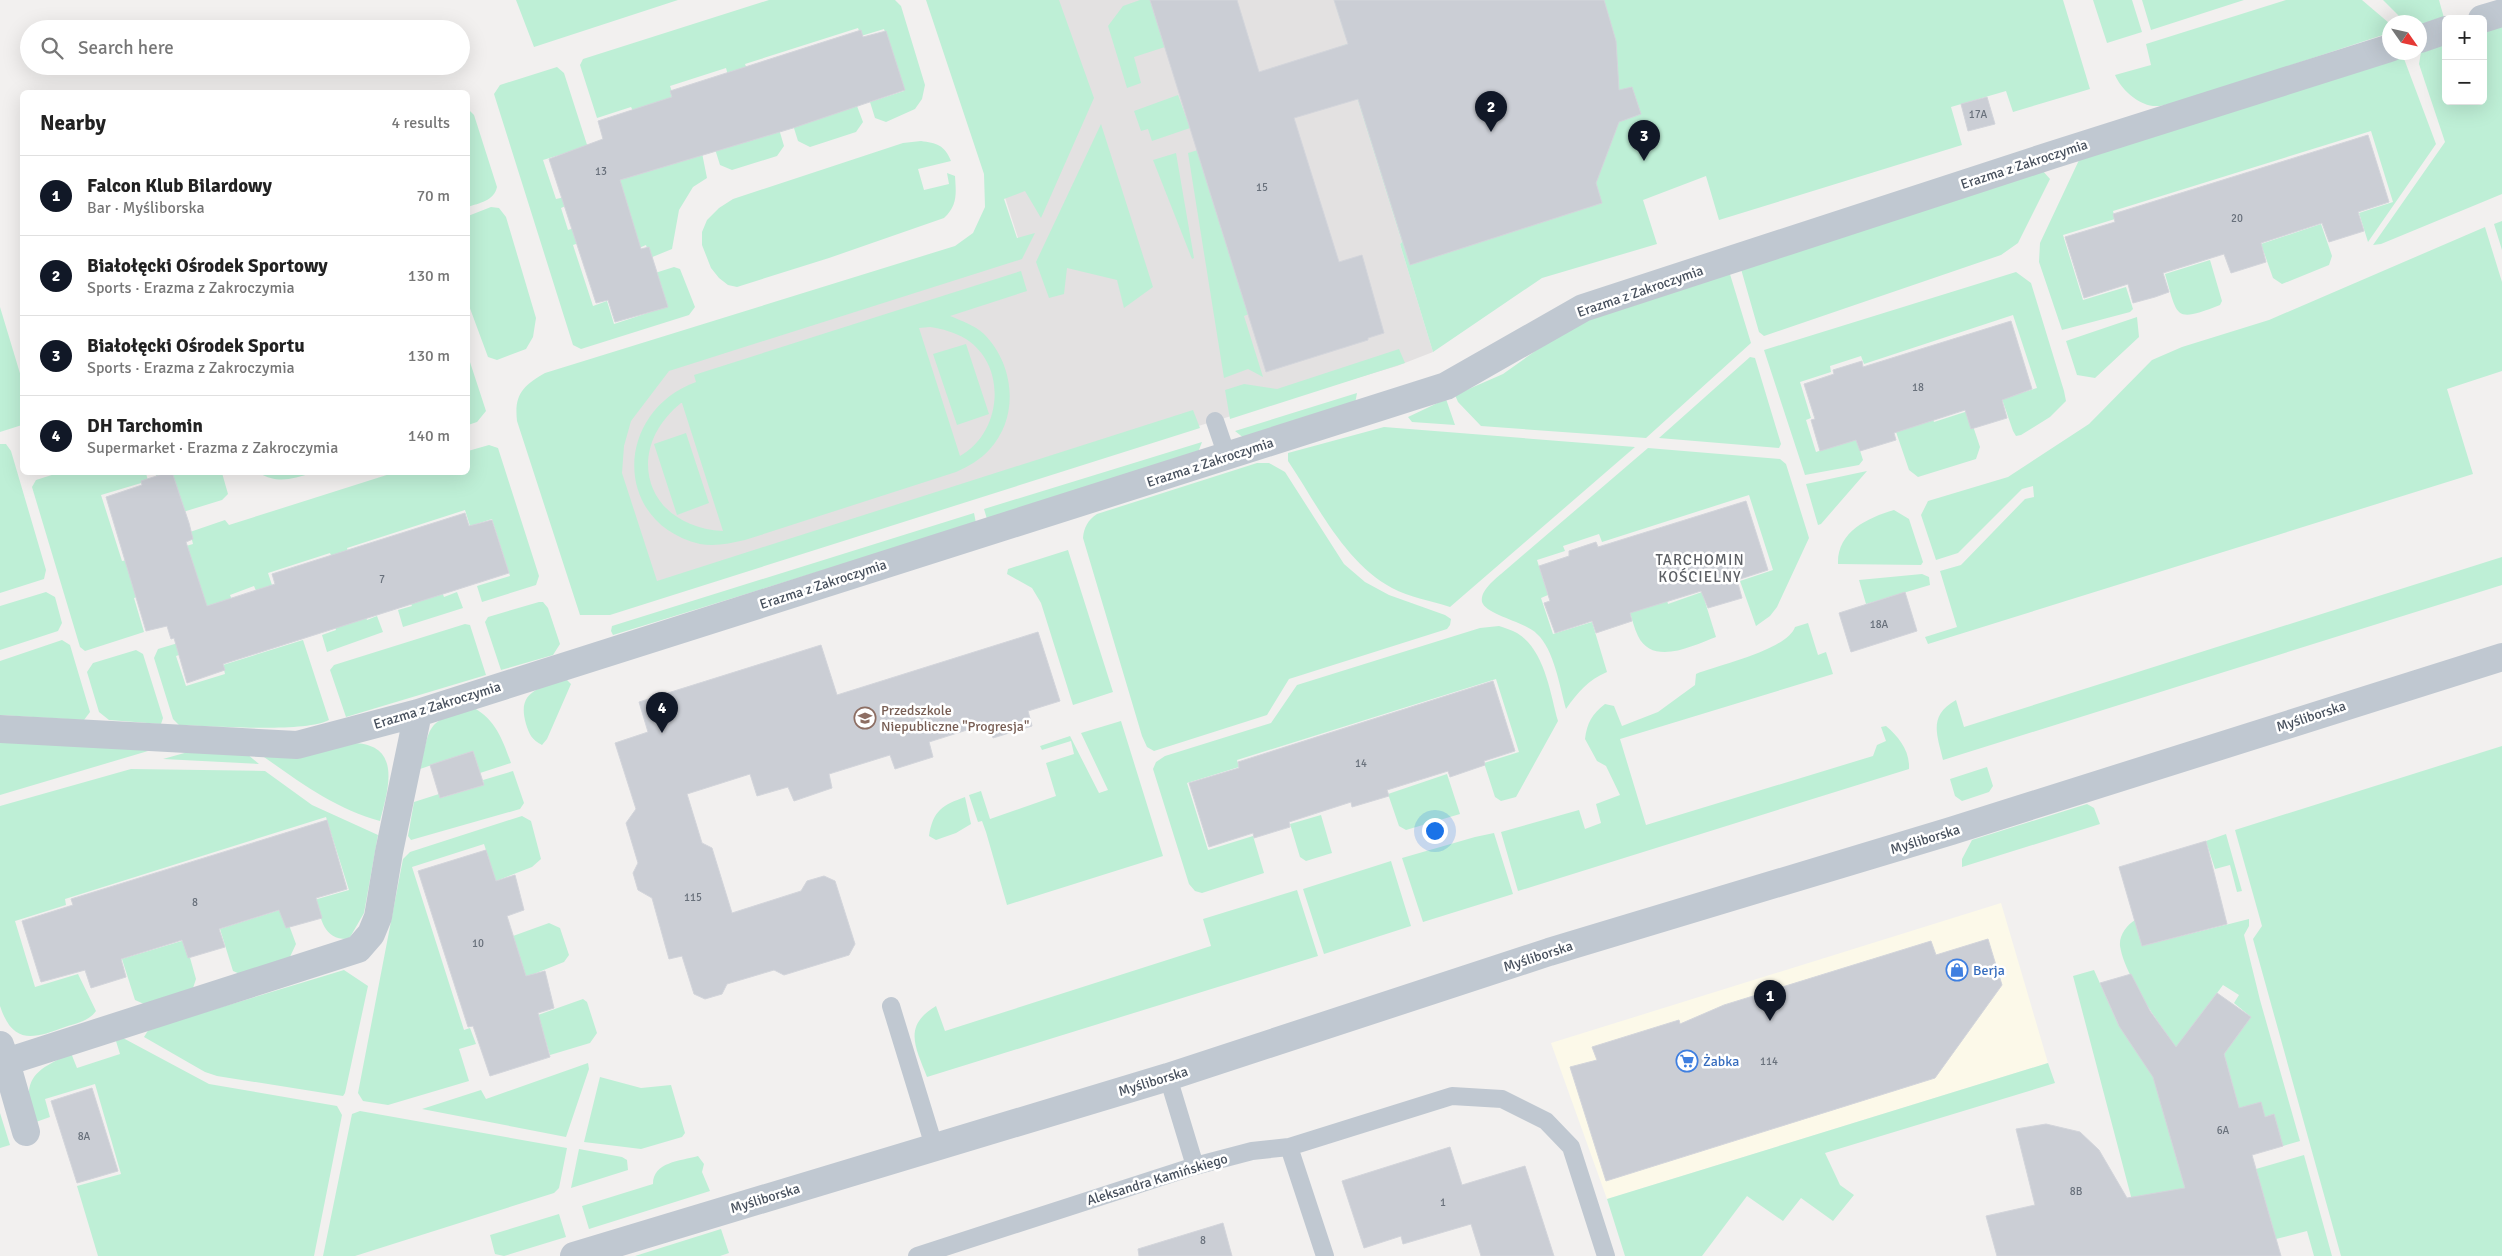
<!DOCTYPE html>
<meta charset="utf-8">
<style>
body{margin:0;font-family:Signika,sans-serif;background:#f6f6f6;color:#222}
.controls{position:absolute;right:15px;top:15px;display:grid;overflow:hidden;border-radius:8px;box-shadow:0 5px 20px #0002}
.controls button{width:45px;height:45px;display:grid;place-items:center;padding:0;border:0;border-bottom:1px solid #e0e0e0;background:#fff;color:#222;font:25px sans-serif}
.compass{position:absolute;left:2382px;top:15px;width:45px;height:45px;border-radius:50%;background:#fff;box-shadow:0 5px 20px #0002;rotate:124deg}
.you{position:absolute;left:1434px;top:830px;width:18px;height:18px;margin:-12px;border:4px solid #fff;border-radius:50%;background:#1a73e8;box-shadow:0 0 0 8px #1a73e833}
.badge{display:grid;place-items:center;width:32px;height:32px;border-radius:50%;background:#111827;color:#fff;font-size:16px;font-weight:700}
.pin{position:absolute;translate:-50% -41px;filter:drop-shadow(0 1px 2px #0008)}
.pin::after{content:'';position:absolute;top:26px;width:18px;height:15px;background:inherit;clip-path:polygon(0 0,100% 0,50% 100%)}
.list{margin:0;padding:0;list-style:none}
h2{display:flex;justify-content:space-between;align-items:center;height:65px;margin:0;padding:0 20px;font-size:21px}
h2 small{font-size:16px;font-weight:400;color:#767676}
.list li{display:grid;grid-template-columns:32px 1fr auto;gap:15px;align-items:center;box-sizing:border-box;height:80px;padding:0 20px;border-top:1px solid #e0e0e0}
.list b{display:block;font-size:19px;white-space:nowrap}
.list p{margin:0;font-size:16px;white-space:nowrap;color:#767676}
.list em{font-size:16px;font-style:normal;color:#767676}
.icon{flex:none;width:28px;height:28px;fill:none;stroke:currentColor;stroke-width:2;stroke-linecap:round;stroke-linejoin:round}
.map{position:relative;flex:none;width:2502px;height:1256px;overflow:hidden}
.search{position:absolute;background:#fff;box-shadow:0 5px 20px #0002;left:20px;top:20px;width:450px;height:55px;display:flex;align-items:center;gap:12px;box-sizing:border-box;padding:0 18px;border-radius:28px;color:#767676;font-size:19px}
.panel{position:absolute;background:#fff;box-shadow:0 5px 20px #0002;left:20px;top:90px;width:450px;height:385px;border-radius:8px}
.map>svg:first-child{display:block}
</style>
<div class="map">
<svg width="2502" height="1256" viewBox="0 0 2502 1256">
<rect width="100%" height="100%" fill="#f2f0ef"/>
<path fill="#fcf9e9" d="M2001,903L2048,1063L1607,1199L1551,1043Z"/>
<path fill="#e3e1e1" d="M942,0H1334L1345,35L1359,40L1341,46L1402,242L1400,244L1433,352L1397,366L649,592L590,406L615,364L1018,238Z"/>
<path fill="#beefd6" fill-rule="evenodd" d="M516,0H678L534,47Z
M769,0H895L901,6L925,85L922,99L915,109L886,122L875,118L870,102L904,91L884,29L861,36L858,28L745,64L747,69L728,75L726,68L670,86L675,100L634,113L631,107L597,118L580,65L583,59Z
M926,0H1059L1094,98L1041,218L1025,191L1004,199L1017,238L1035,233L1022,259L669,371L631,421L624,446L622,473L657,581L1193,410L1200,428L610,615H580L517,421C514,394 523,386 545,373L955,246L973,233L985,207L984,174Z
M1140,0H1150L1165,47L1134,57L1141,83L1127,88L1108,26L1123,6Z
M1334,0H2063L2090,89L2013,112L2006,91L1951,107L1962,145L1719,220L1706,176L1643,200L1657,244L1542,278L1433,352L1400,244L1402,242L1341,46L1359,40L1357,32L1345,35Z
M2093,0H2132L2142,32L2107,43Z
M2142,0H2244L2151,30Z
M2286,0H2362L2389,23V33L2188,99C2178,101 2164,107 2153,106C2137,104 2121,89 2115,75L2151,65L2146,44Z
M2383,0H2439L2444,18L2420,25V22H2405Z
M2502,25V194L2381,244L2373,245L2445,142L2419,64L2421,52L2446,44V101H2483V31Z
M2403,56L2436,144L2368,242L2359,213L2393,202L2371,131L2113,211L2115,219L2063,235L2083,300L2126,287L2133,309L2130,312L2062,330L2039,262L2040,243L2080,158Z
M557,67L564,73L589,151L569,152L543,160L556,199L565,197L568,205L561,208L568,230L574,228L579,243L573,245L593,306L607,301L614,324L666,307L655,273L674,267L680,269L695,307L689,315L581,349L573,345L494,94L500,85Z
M1178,95L1190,128L1152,141L1148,129L1141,131L1134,111Z
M857,106L863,122L856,132L810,147L798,141L793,125Z
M468,109L474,115L497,187C494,201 479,203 468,207Z
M1101,124L1153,287L1124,308L1117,280L1067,268L1064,294L1049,298L1036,262Z
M779,129L784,146L777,156L732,170L720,165L715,149Z
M921,141C936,143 945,145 951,161L918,169L924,190L949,184L947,173L955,176C956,193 958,205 944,218L829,258L737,287L728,285L719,278L711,268L702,245V232L707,220L719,208L733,199L903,143Z
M1198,150L1249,314L1244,316L1263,377L1248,369L1224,378L1188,153Z
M702,153L707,178L693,187L679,210L672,249L650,258L646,245L639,248L617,181Z
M1176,153L1194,258L1192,259L1153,160Z
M2042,170L2050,179L2018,243L2001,255L1764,336L1759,332L1741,269Z
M491,207L499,208L506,217L536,318L533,337L526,349L497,360L488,357L468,303V216Z
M2502,221V250L2494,224Z
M2321,224L2332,256L2329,265L2282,284L2273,278L2261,244Z
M2485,227L2502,282V371L2447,389L2473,474L1928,644L1925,637L1957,627L1940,571L1961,565L2025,499L2034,497L2033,486L2022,489L1958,553L1936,560L1921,515L1928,501L2008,477L2089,424L2152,360L2182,347L2269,320Z
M2210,260L2222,301L2220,305C2174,323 2178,318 2165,274Z
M1021,271L1027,291L950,316C962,321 974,325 984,334C1014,364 1020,416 990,449C980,460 969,466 956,472L745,540C730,543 716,547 700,544C612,523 614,412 696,382L694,375ZM930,327C943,329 954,332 966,339C1008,366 1002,433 960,456L919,328ZM681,403H682L723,531C646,527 622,451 681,403Z
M1729,271L1751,343L1646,438L1481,426L1458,402L1455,395L1503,374L1579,320Z
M2016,272L2031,283L2064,391L2066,401L2050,417L2021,435L2016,436L2013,431L2002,399L2037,388L2013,315L1864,364L1861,356L1830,366L1831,372L1800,382L1811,418L1806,420L1816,452L1856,438L1863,460L1859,465L1805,475L1764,350Z
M0,307L22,380V425L0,432Z
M2137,317L2139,337L2095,378L2077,375L2066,341Z
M966,344L989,414L957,425L933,354Z
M1399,349L1405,363L1230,419L1225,390L1244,384L1277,389Z
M468,356L486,411L477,422L468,425Z
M1750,357L1755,358L1781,444L1779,448L1659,438Z
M1357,393L1355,404L1245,439L1235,431Z
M1446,399L1455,425L1412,422L1408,417Z
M1968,411L1980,447L1976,459L1918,477L1909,470L1894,426L1931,414L1934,422Z
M1384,427L1635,447L1450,607C1432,601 1409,597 1392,588C1344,562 1317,504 1288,461V453Z
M686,433L709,503L677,515L654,444Z
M1202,442L1197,455L987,519L984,509Z
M0,444H6L11,451L46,570L44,579L0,593Z
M489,445L498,448L539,576L536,585L482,602L477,586L510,576L492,519L470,526L465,510L347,548L349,555L333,560L330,553L268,573L273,588L257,593L254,586L230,595L232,600L206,608L186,546L193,544L190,532L225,520L229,525L393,473L468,472V451Z
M1648,448L1780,459L1786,464L1809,538L1777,607L1770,616L1756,626L1740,581L1773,570L1749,495L1602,542L1599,534L1563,546L1565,551L1537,560L1548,595L1541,598L1553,634L1592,622L1607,672C1588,680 1578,692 1566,709C1560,688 1554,649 1537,634C1524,621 1486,615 1482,602C1480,591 1494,580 1501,574Z
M1257,463H1269L1285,472L1344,564L1365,582L1389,595L1445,615L1451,619L1450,625L1447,629L1289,679L1267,715L1154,751L1147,747L1142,736L1083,538C1084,527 1088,520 1097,514Z
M1867,471L1821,524L1818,525L1806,484Z
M58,473H146L148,481L101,495L122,561L128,560L140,596L134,598L144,632L85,651L80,647L32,487L36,480Z
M155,473H222L228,494L222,500L183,512L157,478Z
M259,473H312C292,479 278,484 259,473Z
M1894,510L1909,519L1923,562L1921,565L1838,564C1837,532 1867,518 1894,510Z
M974,513L976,523L613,635L611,631L612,626Z
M1068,550L1113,692L1073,705L1041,603L1032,588L1007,574L1008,569Z
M2502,557V585L1943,760C1937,734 1928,716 1956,700L1964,727Z
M1922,574L1929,577L1930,585L1866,604L1859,580Z
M441,589L444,597L457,592L463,608L403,627L398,610L412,606L409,599Z
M46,592L55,597L62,623L58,631L0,650V606Z
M1702,592L1716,637C1694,645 1653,667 1638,636C1634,628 1632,618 1629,610L1666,597L1668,604Z
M539,602H543L548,608L560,644L553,655L501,670L485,622L488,617Z
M364,611L367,620L377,616L383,632L327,652L322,635L336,630L334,622Z
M1808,623L1818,655L1826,652L1833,674L1620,739L1646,825L1873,756L1877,745L1886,741L1881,727L1886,726C1899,737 1910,751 1909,769L1518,891L1501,832L1579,810L1585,829L1601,823L1596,804L1620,795L1606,766L1597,761L1585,739C1587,723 1592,714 1605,704L1614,706L1622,726L1658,712L1695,685L1696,674C1718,665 1787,650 1795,627Z
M465,624L470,625L486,675L346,717L330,670L334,665Z
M1499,626C1505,628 1512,630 1517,633C1545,650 1550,693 1558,721L1516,797L1501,801L1495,797L1484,763L1519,752L1496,679L1237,760L1239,767L1187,783L1208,850L1253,836L1264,873L1202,893L1195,891L1189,884L1153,769L1156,762L1165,756L1271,723L1297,685L1480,628Z
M62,640L70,645L90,712L84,720L0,715V661Z
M303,640L329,720C306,733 210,726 179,725L173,719L154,658L158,649L178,643L182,654L176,656L186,686L225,674L223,665Z
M136,650L143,654L163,718L161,724L109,720L99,712L87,672L93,663Z
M566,679L571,684L547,739L542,745C532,740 529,734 526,724C516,690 541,688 566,679Z
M474,708C496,720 503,741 511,763L480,773L473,751L420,769C431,722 426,722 474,708Z
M1121,721L1163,856L1007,905L986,832L982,821L978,822L969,795L981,791L990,819L1056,796L1046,763L1074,754L1071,741L1042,750L1040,746L1070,736L1099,793L1108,790L1081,733Z
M0,742L146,750L148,751L0,795Z
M353,743C403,744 388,790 380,821C336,809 301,783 264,757H300Z
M2502,746V1256H2341L2253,939L2262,926L2235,830Z
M188,752L247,754L259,764L163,759Z
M1987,767L1993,786L1989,792L1962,801L1955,796L1950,779Z
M131,769L265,771L312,805L378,835L364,913L349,939C323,940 323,921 314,900L349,890L326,817L65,899L66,905L15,921L35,987L78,974L96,1011C89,1021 77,1023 65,1027C33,1039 13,1045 0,1006V806Z
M513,771L524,803L520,809L411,840L408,836L414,802L439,794L441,798L484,785L483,780Z
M1447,774L1460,814L1406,830L1399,826L1388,794Z
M965,797L971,824L956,833L936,840L929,836C933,810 943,805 965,797Z
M2087,804L2094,808L2100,824L1962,867V859L1972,840Z
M1321,815L1332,853L1306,861L1300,857L1290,824Z
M522,816L531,821L541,859L532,867L496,881L484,844L412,867L464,1030L470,1028L476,1044L459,1049L469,1081L388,1105L363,1101L358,1093L403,859L410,852Z
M1494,833L1513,894L1423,922L1402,858L1475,837Z
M2226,834L2242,891L2237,892L2230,865L2215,869L2206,841Z
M1391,861L1411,926L1324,954L1303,889Z
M1297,890L1318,956L927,1077C916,1048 902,1026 936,1006L945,1031L1211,946L1203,919Z
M283,909L296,944L289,959L240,974L233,971L220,929Z
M2249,919V926L2244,935L2260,1000L2300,1141L2283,1146L2274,1115L2265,1117L2239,1108L2224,1054L2251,1017L2234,1003L2239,995L2223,985L2154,1078L2191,1210L2139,1227L2073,976L2094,970L2119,1026L2141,1058L2168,1036C2152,1014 2124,972 2120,946C2119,935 2127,925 2135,920L2142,946Z
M549,923L560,928L569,955L564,962L526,977L513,936Z
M185,940L196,979L193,988L144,1004L135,1000L122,959Z
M344,970L368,986L345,1093L343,1096L217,1076L205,1072L144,1037L149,1029Z
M583,999L587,1002L597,1033L590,1043L550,1055L538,1015Z
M123,1038L209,1084L337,1106L342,1115L314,1256H98L77,1186L121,1174L95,1084L45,1099L50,1117L33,1123C22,1078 32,1072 71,1053L77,1068L120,1054L116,1041Z
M588,1063L589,1069L566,1137L422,1109L481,1090L486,1099Z
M2048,1063L2055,1083L1825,1153L1840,1185L1854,1195L1833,1221L1801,1198L1783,1221L1747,1196L1702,1256H1625L1607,1199Z
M600,1077L641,1088L671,1085L685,1133L682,1137L641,1149L584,1142Z
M360,1111L567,1148L559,1188L554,1193L355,1256H323L352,1114Z
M0,1113L10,1145L0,1148Z
M579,1149L622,1157L627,1160L628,1170L571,1188Z
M2304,1155L2332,1256H2314L2307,1231L2276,1239L2256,1169Z
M698,1156L704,1164L702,1172L710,1191L589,1229L582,1206L653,1184C653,1162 680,1161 698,1156Z
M559,1214L566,1237L504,1256L495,1254L490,1235Z
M721,1229L729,1253L720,1256H635Z"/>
<path fill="#cbced5" stroke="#d3d5db" d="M1150,0H1237L1259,72L1348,44L1334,0H1604L1616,41L1619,90L1632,87L1641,114L1619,122L1596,183L1602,203L1410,265L1358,99L1294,118L1339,262L1362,255L1384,333L1368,338V340L1266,372Z
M861,30L863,37L886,31L905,90L793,128L620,180L641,249L649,247L668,307L615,322L608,300L596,303L549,159L603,139L598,121L672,97L670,91Z
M1987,97L1995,124L1968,131L1961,104Z
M2368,135L2389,202L2358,212L2364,231L2329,242L2322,223L2261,243L2266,262L2231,273L2224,254L2163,273L2169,292L2155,297L2133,303L2128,284L2084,298L2065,237L2115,222L2113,214Z
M2011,321L2032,389L2002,400L2007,418L1971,429L1965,410L1894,433L1896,440L1860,451L1856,440L1820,451L1811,420L1815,419L1804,384L1834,374L1833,370L1862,361L1863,367Z
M169,472H172L189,523L193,539L186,542L207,606L275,584L272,574L465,513L469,526L492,520L509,573L223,664L225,670L187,683L174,638L171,639L167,626L146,631L106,497L142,485L141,481Z
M1746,501L1768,570L1737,580L1742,598L1708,608L1701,591L1630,613L1632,621L1596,633L1592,621L1555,633L1544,603L1550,601L1539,566L1569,556V551L1596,542L1598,547Z
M1905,592L1917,631L1851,652L1839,613Z
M1038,632L1060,701L1028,711L1032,726L993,738L989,723L929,742L933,757L895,769L890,755L829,774L832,788L794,801L788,787L757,796L750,774L687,794L702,843L712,848L732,913L801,891L807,881L824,876L835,881L855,944L849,955L784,975L774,970L727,984L722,994L705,999L694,994L682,956L669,959L652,898L638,890L633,873L638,863L626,823L636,809L615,743L648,732L639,702L821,645L837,695Z
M1493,681L1515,751L1484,761L1485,765L1450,777L1448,771L1387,790L1389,796L1352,807L1351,802L1289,822L1290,827L1254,838L1253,833L1209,847L1189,783L1239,768L1238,762Z
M473,751L484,785L440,798L430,765Z
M327,820L347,889L316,898L322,918L286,928L279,910L219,929L225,947L188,958L182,940L121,959L126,977L91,988L85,970L41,982L22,921L73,905L71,899Z
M2206,841L2227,924L2142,946L2119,867Z
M486,850L496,881L515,875L524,910L507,916L526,976L545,971L554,1008L538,1013L550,1057L490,1076L473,1026L468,1027L418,871Z
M1988,939L2002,985L1935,1078L1606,1181L1570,1067L1597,1060L1592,1047L1679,1020L1680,1024L1724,1005L1931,941L1936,955Z
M2131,974L2150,1011L2176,1047L2217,993L2251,1017L2224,1054L2239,1108L2261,1102L2265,1117L2274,1114L2283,1146L2252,1155L2281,1256H1997L1986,1216L2035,1205L2016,1129L2046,1124L2080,1132L2099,1150L2127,1198L2185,1188L2153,1077L2119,1026L2100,983Z
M92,1088L118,1171L77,1183L51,1101Z
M1450,1147L1462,1185L1525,1166L1554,1256H1481L1471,1224L1403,1244L1401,1236L1364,1248L1342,1181Z
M1223,1223L1232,1256H1139L1138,1249Z"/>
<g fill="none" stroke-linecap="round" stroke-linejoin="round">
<path stroke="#c0c8d1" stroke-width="18" d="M1215,421L1227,456
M891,1006L934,1146
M1168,1077L1195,1166
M1289,1147L1452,1096L1502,1099L1546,1121L1571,1147L1606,1256
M917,1256L1195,1166L1252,1151L1289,1147L1325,1256"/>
<path stroke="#c0c8d1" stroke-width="28" d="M2482,19L2502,13
M2420,39L2446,30
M0,729L297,745L418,713L1446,386L1583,308L2052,155L2390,48
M0,1045L6,1062L358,949L371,934L378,917L389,852L418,713
M6,1062L26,1132
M574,1256L1168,1077L1549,952L1951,831L2502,657"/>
</g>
<defs>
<g id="school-ring" transform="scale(1.125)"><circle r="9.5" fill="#fff" stroke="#8d6e63" stroke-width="1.5"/><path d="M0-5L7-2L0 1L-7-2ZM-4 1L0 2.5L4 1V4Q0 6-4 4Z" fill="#8d6e63"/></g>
<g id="shop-ring" transform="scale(1.125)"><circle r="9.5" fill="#fff" stroke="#3f7fe0" stroke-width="1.5"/><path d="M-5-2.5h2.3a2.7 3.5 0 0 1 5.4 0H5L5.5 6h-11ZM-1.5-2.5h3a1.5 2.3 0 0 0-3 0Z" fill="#3f7fe0"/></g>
<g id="supermarket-ring" transform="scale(1.125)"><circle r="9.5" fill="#fff" stroke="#3f7fe0" stroke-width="1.5"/><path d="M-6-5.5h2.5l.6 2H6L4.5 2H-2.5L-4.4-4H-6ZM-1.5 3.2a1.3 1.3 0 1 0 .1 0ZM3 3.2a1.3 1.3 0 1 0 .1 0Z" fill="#3f7fe0"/></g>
</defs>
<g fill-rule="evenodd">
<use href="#school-ring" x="865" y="718"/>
<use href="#shop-ring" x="1957" y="970"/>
<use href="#supermarket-ring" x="1687" y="1061"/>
</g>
<g text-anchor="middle" stroke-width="5" stroke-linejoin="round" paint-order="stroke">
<g font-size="11" fill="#68707b">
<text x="1978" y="118">17A</text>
<text x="601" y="175">13</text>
<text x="1262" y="191">15</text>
<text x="2237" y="222">20</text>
<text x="1918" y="391">18</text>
<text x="382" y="583">7</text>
<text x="1879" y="628">18A</text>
<text x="1361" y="767">14</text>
<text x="693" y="901">115</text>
<text x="195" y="906">8</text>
<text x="478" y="947">10</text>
<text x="1769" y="1065">114</text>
<text x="2223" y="1134">6A</text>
<text x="84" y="1140">8A</text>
<text x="2076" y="1195">8B</text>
<text x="1443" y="1206">1</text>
<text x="1203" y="1244">8</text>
</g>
<g font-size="14" fill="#47505d" stroke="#fff">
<text transform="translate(2024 164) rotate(-18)" y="5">Erazma z Zakroczymia</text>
<text transform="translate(1640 291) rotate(-19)" y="5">Erazma z Zakroczymia</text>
<text transform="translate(1210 462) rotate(-18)" y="5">Erazma z Zakroczymia</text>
<text transform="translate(823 584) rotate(-18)" y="5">Erazma z Zakroczymia</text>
<text transform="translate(437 705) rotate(-17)" y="5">Erazma z Zakroczymia</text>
<text transform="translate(2311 716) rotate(-18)" y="5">Myśliborska</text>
<text transform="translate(1925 839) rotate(-17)" y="5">Myśliborska</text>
<text transform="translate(1538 956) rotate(-18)" y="5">Myśliborska</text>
<text transform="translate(1153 1081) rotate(-17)" y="5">Myśliborska</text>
<text transform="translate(1157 1179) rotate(-17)" y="5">Aleksandra Kamińskiego</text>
<text transform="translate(765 1198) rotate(-17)" y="5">Myśliborska</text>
</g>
<g font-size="14" fill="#785e54" stroke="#fff" text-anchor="start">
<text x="881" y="715">Przedszkole<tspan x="881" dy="16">Niepubliczne "Progresja"</tspan></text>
</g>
<g font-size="14" fill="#366cbe" stroke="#fff" text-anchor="start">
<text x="1973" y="975">Berja</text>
<text x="1703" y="1066">Żabka</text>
</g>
<g font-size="15" letter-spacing="1" fill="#5c5f64" stroke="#fff">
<text x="1700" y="565">TARCHOMIN<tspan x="1700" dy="17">KOŚCIELNY</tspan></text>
</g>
</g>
</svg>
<div class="controls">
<button>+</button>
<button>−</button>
</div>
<svg class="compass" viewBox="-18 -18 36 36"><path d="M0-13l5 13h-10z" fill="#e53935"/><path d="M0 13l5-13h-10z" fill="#767676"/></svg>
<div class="you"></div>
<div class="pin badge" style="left:1770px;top:1021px">1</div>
<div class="pin badge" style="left:1491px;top:132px">2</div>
<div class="pin badge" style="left:1644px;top:161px">3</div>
<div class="pin badge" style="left:662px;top:733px">4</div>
<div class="search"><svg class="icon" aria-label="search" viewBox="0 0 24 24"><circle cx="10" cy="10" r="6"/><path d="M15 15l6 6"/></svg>Search here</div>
<section class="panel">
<h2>Nearby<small>4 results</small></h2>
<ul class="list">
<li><span class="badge">1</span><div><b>Falcon Klub Bilardowy</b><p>Bar · Myśliborska</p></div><em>70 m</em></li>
<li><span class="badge">2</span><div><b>Białołęcki Ośrodek Sportowy</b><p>Sports · Erazma z Zakroczymia</p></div><em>130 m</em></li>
<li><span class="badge">3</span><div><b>Białołęcki Ośrodek Sportu</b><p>Sports · Erazma z Zakroczymia</p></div><em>130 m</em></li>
<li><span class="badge">4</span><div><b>DH Tarchomin</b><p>Supermarket · Erazma z Zakroczymia</p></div><em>140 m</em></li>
</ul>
</section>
</div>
